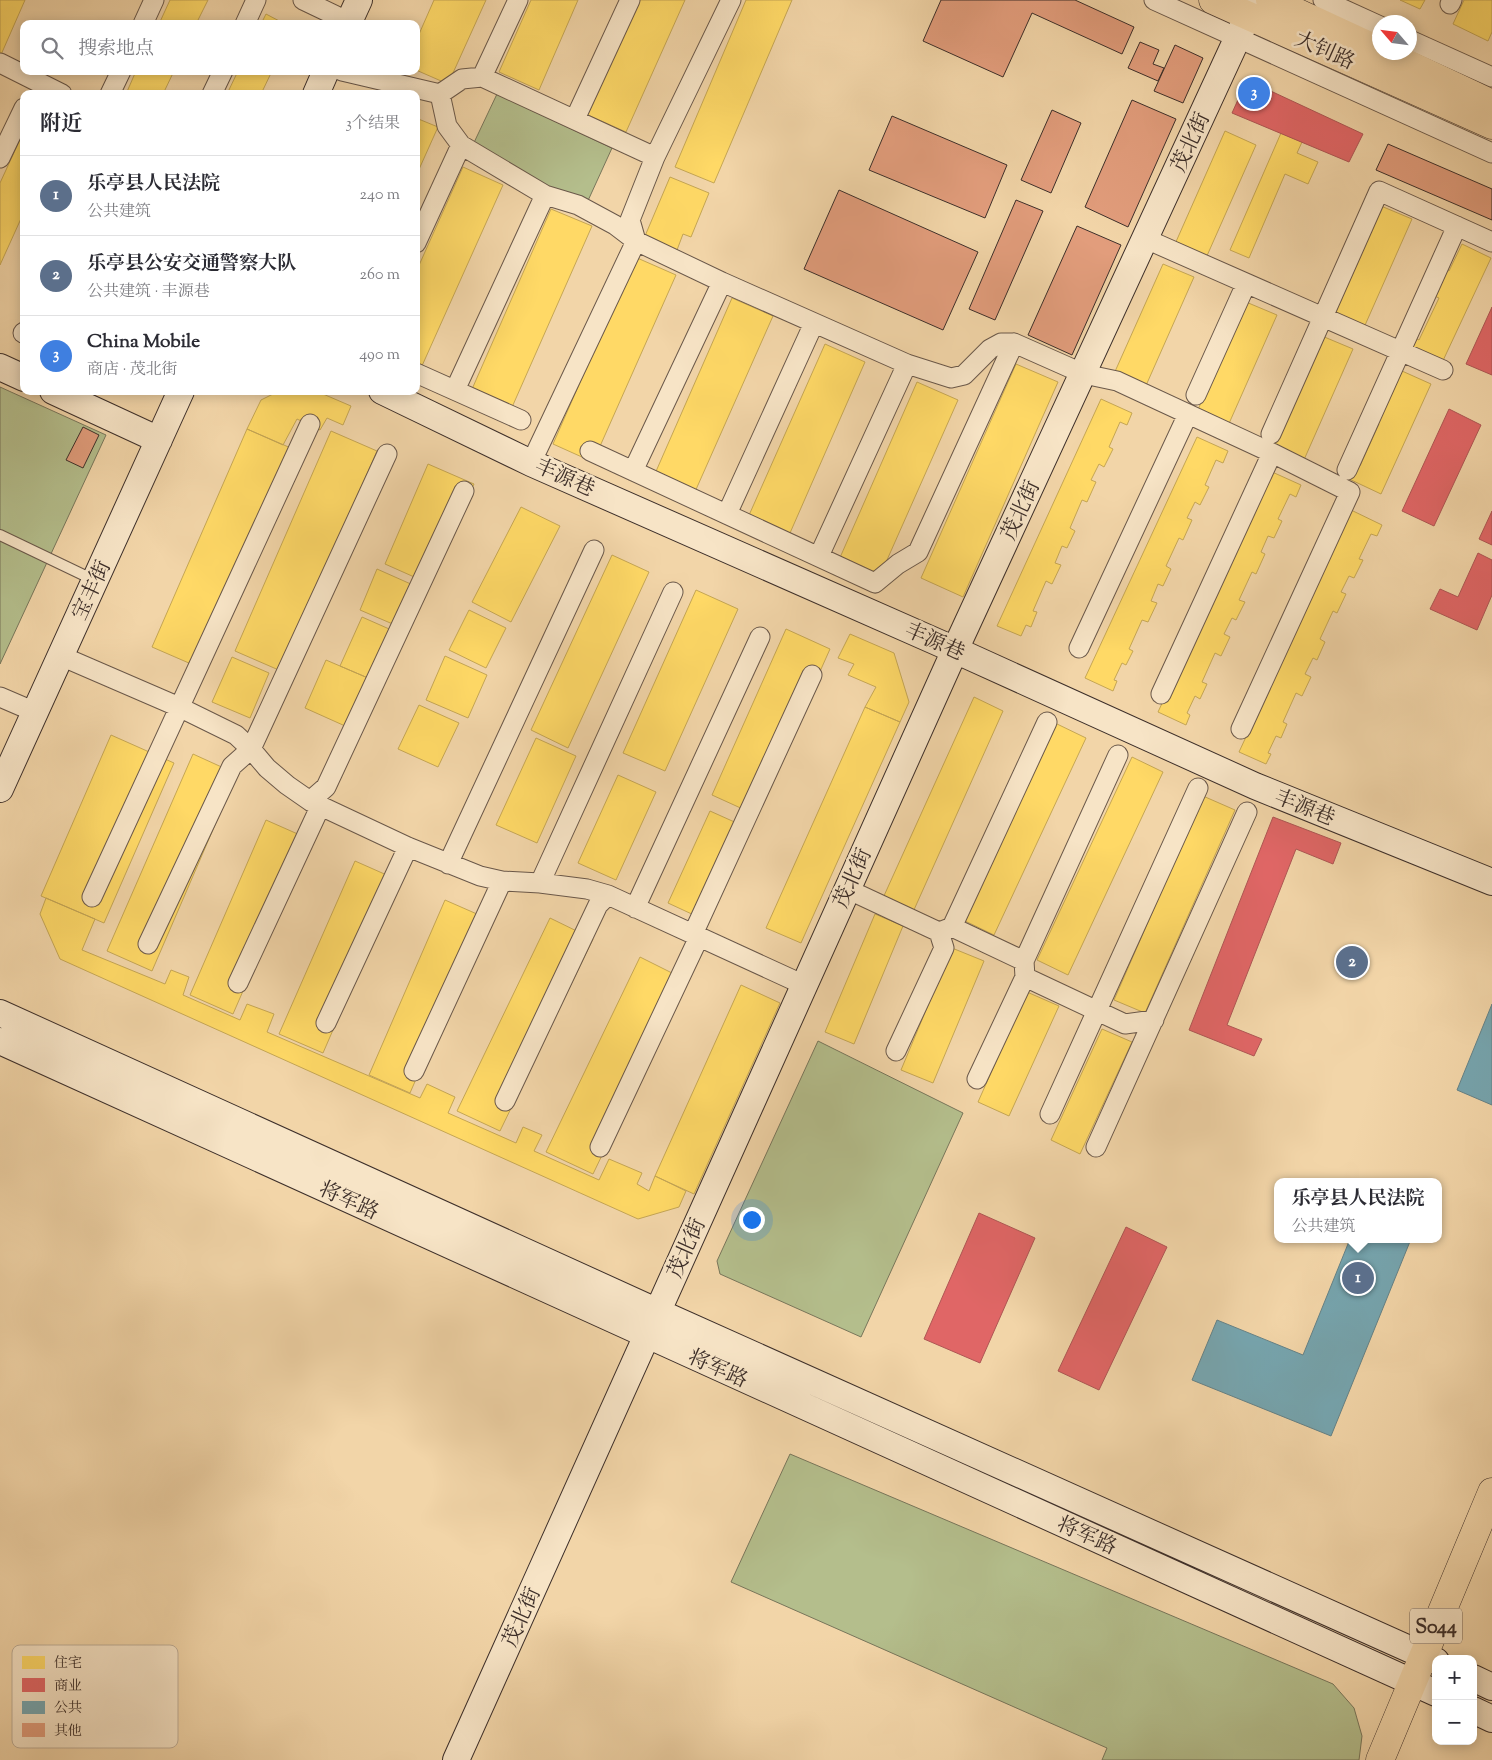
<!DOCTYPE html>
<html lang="zh">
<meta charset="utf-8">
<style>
body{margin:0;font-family:"Sorts Mill Goudy","Noto Serif SC",serif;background:#f2f2f3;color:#2b2b33}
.controls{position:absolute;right:15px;bottom:15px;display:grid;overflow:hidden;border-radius:10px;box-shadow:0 2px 12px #0003}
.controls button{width:45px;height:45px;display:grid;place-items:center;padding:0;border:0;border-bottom:1px solid #e1e1e2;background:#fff;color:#2b2b33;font:25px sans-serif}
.compass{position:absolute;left:1372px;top:15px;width:45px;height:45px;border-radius:50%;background:#fff;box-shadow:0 2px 12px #0003;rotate:298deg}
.you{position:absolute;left:751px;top:1219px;width:18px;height:18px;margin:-12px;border:4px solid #fff;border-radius:50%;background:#1a73e8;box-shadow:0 0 0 8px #1a73e833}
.badge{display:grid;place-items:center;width:32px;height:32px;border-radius:50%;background:#8f2418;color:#fff;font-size:16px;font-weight:700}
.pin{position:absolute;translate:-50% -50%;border:2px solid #fff;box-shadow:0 1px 5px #0006}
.popup{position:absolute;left:1274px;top:1178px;width:168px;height:65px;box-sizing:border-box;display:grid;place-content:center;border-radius:10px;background:#fff;filter:drop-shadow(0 1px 4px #0005);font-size:16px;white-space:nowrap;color:#7c7c81}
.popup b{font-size:19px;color:#2b2b33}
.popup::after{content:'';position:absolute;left:50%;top:100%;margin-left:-10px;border:10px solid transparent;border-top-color:#fff}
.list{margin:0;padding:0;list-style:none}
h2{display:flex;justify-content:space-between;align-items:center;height:65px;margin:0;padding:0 20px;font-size:21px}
h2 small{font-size:16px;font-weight:400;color:#7c7c81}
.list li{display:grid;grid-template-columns:32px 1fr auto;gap:15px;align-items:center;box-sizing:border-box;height:80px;padding:0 20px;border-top:1px solid #e1e1e2}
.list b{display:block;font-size:19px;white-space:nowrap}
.list p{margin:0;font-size:16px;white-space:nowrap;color:#7c7c81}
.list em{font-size:16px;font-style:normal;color:#7c7c81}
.icon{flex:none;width:28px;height:28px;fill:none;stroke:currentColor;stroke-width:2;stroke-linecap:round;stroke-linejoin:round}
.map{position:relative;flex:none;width:1492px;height:1760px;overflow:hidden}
.search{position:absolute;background:#fff;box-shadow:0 2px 12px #0003;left:20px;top:20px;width:400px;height:55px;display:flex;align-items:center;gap:12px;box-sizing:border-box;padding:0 18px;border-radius:10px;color:#7c7c81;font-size:19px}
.panel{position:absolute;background:#fff;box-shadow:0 2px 12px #0003;left:20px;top:90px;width:400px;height:305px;border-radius:10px}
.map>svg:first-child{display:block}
</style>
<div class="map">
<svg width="1492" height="1760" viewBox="0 0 1492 1760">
<rect width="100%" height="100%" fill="#f2d5a8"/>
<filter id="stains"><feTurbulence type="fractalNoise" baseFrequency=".004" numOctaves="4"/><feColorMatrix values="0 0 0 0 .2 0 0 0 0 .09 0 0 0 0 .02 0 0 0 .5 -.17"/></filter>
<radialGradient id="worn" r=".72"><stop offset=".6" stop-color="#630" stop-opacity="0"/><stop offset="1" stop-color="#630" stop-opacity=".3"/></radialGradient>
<path fill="#b4be8c" stroke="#78765b" d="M497,94L612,148L586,205L470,151Z
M0,387L106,435L0,664Z
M818,1041L963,1113L861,1337L720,1274L717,1261Z
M790,1454L1333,1684L1354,1708L1362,1736L1359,1760H1102L1107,1748L731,1582Z"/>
<path fill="#ffd966" stroke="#c5a654" d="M0,0H25L0,57Z
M170,0H208L196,24H159Z
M434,0H486L448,84L416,70V41Z
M531,0H578L539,90L499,72Z
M636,0H685L626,132L586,114Z
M746,0H792L714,183L675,167Z
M1400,0H1425L1420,9Z
M1464,0H1492V32L1488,41L1453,24Z
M266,14L285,24H261Z
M136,71H174L163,94H126Z
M238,71H272L261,94H227Z
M416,118L438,127L416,176Z
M24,131V212L0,265V183Z
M1225,131L1256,145L1206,258L1175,244Z
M1281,133L1302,142L1297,153L1318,162L1308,184L1285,174L1249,258L1230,250Z
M463,167L503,185L417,377L416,272Z
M670,177L709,193L691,237L683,234L677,250L645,236Z
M1381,206L1412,219L1362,332L1331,318Z
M551,209L592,226L509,414L469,396Z
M1462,244L1491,258L1440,367L1406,352L1413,337L1419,340L1439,298L1432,295L1444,268L1449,271Z
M635,257L676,275L593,462L553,444Z
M1163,264L1194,277L1144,390L1113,376Z
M732,298L773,316L690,503L650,485Z
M1246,302L1277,315L1227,428L1196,414Z
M1322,336L1353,349L1303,462L1272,448Z
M825,344L865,362L783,549L742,531Z
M1016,364L1058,382L963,597L921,578Z
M1402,371L1431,384L1381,494L1347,478L1353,463L1360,466L1379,424L1373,421Z
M917,382L958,400L875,587L835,569Z
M279,391H316L351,406L343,425L327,418L320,430L297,419L283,445L247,429L261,400Z
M1101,399L1132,413L1127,425L1120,422L1109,447L1113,449L1104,467L1099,464L1091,480L1096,482L1087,502L1082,500L1070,528L1075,531L1067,548L1062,546L1055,563L1061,565L1052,584L1046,581L1033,611L1037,612L1031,627L1026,625L1021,636L997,626Z
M247,429L300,452L205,670L152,647Z
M331,431L377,451L281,671L235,651Z
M1197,437L1228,451L1223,463L1216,460L1205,485L1209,487L1200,505L1195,502L1187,518L1192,520L1183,540L1179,538L1166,566L1171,569L1163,586L1158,584L1151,601L1157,603L1148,622L1142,620L1129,649L1133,651L1126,665L1122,663L1114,680L1117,681L1113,691L1085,678Z
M428,464L474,484L430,584L385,564Z
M1270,471L1301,485L1296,497L1290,494L1278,519L1282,521L1274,538L1268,536L1261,552L1265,554L1256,574L1252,572L1239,600L1245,602L1236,620L1232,618L1224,634L1230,637L1221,656L1215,653L1202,682L1207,684L1200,699L1195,696L1187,713L1190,715L1186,725L1158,712Z
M521,507L560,526L511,622L472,602Z
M1351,510L1382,525L1377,536L1371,534L1359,559L1363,560L1354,578L1349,576L1341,592L1346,594L1337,613L1333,611L1320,639L1325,642L1317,660L1313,658L1305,674L1311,677L1302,696L1296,693L1283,722L1287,724L1281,738L1276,736L1268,753L1271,754L1266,764L1239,752Z
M612,555L649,572L568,748L531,730Z
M377,569L413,585L395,625L360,610Z
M696,590L738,609L665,771L623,753Z
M469,610L506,628L486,668L449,650Z
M362,617L396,632L375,681L340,666Z
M786,629L830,649L756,815L712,795Z
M850,634L894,653L909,702L900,722L865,707L876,687L848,675L854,664L838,658Z
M445,656L487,675L468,718L426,700Z
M232,657L269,673L250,718L212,702Z
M326,660L375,681L354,730L305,708Z
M974,697L1003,711L913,912L883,898Z
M419,705L459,723L438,767L398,749Z
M865,707L900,722L801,943L766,928Z
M1055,723L1086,738L994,935L963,920Z
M111,735L174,763L104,923L41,896Z
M536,738L576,756L537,843L496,825Z
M193,754L237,774L152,971L107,951Z
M1132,757L1163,772L1068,975L1037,960Z
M618,775L656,792L616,880L578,863Z
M1203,796L1235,810L1145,1013L1114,1000Z
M710,811L750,829L709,922L668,903Z
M266,820L309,839L233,1014L190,995Z
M355,861L398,880L323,1053L279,1034Z
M46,898L95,919L82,950L165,984L171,970L189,977L183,995L240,1020L247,1004L274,1014L267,1032L420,1098L427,1084L455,1097L448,1113L516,1143L523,1127L542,1135L534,1151L599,1180L609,1159L642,1173L637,1184L649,1191L655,1176L686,1191L679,1207L638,1219L60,959L40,914Z
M445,900L486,918L410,1093L369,1075Z
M875,914L903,926L854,1044L825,1032Z
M550,918L593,939L500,1131L457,1111Z
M952,948L984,961L933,1083L901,1070Z
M640,957L686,980L593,1174L546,1152Z
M741,985L780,1003L694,1194L655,1176Z
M1027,992L1059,1006L1009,1116L978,1102Z
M1102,1029L1132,1042L1080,1154L1051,1140Z"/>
<path fill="#e06666" stroke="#af5654" d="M1247,80L1363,134L1349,162L1232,113Z
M1492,307V375L1466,364Z
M1449,409L1481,425L1434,526L1402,511Z
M1492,511V545L1479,539Z
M1478,553L1492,560V595L1477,630L1430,609L1440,589L1458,597Z
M1273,817L1341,843L1333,864L1296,849L1227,1025L1262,1039L1254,1056L1189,1030Z
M979,1213L1035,1238L980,1363L924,1339Z
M1126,1227L1167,1247L1099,1390L1058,1371Z"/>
<path fill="#76a5af" stroke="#658287" d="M1492,1004V1105L1457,1090Z
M1350,1239H1411L1331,1436L1192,1380L1217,1320L1303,1355Z"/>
<path fill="#e29d7c" stroke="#3d2f2a" d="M941,0H1075L1134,27L1122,54L1032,13L1003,77L923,41Z
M1140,42L1159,50L1153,64L1164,68L1158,81L1128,68Z
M1175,45L1203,58L1183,103L1154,91Z
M1132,100L1176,119L1128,227L1085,207Z
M1052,110L1081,123L1051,193L1021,180Z
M892,116L1007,165L985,218L869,170Z
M1388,144L1492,189V220L1376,170Z
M839,190L978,252L943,330L804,269Z
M1016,200L1043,211L995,320L969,309Z
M1077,226L1121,245L1072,355L1028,335Z
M83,427L99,435L83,468L66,460Z"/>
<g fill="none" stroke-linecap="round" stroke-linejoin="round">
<g stroke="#6a584a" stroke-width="12">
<path id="lane" d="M0,535L94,580"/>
</g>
<g stroke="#6a584a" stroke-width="21">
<path id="street" d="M303,0L349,22
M1154,0L1492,153
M1323,0L1380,26
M1450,4L1452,0
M143,24L154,0
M245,24L256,0
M1410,40L1492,77
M0,63L62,94
M342,71L440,94L447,126L461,145L545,195L578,205L615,225L636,241L722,282L907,364L951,378L964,375L990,349L1001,343H1014L1084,374L1117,381L1272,453L1350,492L1241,729
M482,77L518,0
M110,94L121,71
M212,94L223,71
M440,94L462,79L482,77L655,157L630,220L636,241L531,463
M575,119L630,0
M655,157L731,0
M0,158L24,108
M1146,239L1443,370
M416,243L461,145
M23,333L24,332
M416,373L521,420
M455,390L545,195
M1196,395L1246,284
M1271,434L1379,191L1492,242
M590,451L875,583L898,564L918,552L1014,343
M1347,470L1457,226
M633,471L722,282
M727,514L814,323
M819,556L907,364
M1079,648L1188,414
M61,656L179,707L236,735L251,749L267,768L287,785L310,801L408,847L480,876L502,881L540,883L587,889L608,895L804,985
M1161,694L1272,453
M0,697L35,712
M310,801L326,787L464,491
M448,864L594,550
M540,883L673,592
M847,889L939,932L952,927L1024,961
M92,897L310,424
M635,908L760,637
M952,927L1047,722
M693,934L812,675
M148,944L232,766L251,749L387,454
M1025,977L1024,961L1118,755
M238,983L320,807
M326,1023L408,847
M896,1051L944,948L939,932
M414,1071L502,881
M977,1079L1025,977L1125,1024L1154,1020
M505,1101L598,905L608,895
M1050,1114L1198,788
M600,1147L699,937
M1096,1147L1247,812"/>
</g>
<g stroke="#3d2f2a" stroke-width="28">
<path id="secondary" d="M348,24L359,0
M316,94L326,71
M0,367L24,378
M53,391L159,440
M382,391L531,463L955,650L1255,786L1492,882
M0,789L181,391
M0,1013L658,1312L1436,1661
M0,1041L1436,1693
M1473,1678L1492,1687
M1473,1710L1492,1719
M456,1760L955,650L1255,0"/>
</g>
<g stroke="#3d2f2a" stroke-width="29">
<path id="primary" d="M1380,1760L1492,1492"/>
</g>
<g stroke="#3d2f2a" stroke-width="29">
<path id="highway" d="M1213,0L1492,125
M1270,0L1380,51
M1382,52L1492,104"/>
</g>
<use href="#lane" stroke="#f7e4c6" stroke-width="10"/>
<use href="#street" stroke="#f7e4c6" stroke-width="19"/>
<use href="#secondary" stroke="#f7e4c6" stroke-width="26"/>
<use href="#primary" stroke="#f2d5a8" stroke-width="28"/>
<use href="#highway" stroke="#f2d5a8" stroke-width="28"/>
</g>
<g text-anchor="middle" stroke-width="5" stroke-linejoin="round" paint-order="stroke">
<rect fill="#f7e4c6" stroke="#756559" stroke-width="1" x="1410" y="1608.5" width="52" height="35" rx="4"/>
<g font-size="20" font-weight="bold" fill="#3d2f2a">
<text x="1436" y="1633">S044</text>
</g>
<g font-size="21" fill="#3d2f2a" stroke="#f7e4c6">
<text transform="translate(1325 50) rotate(24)" y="7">大钊路</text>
<text transform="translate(1190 142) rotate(-65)" y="7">茂北街</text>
<text transform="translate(565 477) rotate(24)" y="7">丰源巷</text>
<text transform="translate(1020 510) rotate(-65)" y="7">茂北街</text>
<text transform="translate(91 590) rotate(-65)" y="7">宝丰街</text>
<text transform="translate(935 641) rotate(24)" y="7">丰源巷</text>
<text transform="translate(1305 807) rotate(22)" y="7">丰源巷</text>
<text transform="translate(852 878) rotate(-66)" y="7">茂北街</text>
<text transform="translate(349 1200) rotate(24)" y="7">将军路</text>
<text transform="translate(686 1248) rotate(-66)" y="7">茂北街</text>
<text transform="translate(718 1368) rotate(24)" y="7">将军路</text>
<text transform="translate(1087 1535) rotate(24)" y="7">将军路</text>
<text transform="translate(521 1617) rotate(-66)" y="7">茂北街</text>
</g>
</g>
<rect x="12" y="1645" width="166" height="103" rx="8" fill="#f7e4c6" stroke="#bfae97" stroke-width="1"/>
<rect x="22" y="1656" width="23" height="13" fill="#ffd966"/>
<rect x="22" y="1678" width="23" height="14" fill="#e06666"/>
<rect x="22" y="1701" width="23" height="13" fill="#76a5af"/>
<rect x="22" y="1723" width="23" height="14" fill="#e29d7c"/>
<g font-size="14" fill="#3d2f2a">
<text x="54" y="1667">住宅</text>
<text x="54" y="1690">商业</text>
<text x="54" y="1712">公共</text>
<text x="54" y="1735">其他</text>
</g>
<rect width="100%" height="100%" filter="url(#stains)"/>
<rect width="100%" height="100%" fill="url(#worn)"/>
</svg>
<div class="controls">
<button>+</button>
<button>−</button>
</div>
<svg class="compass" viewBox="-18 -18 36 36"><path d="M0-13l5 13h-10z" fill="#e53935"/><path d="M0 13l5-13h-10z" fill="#7c7c81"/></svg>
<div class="you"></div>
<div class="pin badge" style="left:1358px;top:1278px;background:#5c6f8a">1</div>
<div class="popup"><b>乐亭县人民法院</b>公共建筑</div>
<div class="pin badge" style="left:1352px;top:962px;background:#5c6f8a">2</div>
<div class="pin badge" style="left:1254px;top:93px;background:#3f7fe0">3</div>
<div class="search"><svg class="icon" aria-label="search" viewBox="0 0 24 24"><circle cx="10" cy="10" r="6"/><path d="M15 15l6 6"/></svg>搜索地点</div>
<section class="panel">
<h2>附近<small>3个结果</small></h2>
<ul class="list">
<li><span class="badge" style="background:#5c6f8a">1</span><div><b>乐亭县人民法院</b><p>公共建筑</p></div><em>240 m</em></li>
<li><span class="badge" style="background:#5c6f8a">2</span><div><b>乐亭县公安交通警察大队</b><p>公共建筑 · 丰源巷</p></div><em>260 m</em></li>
<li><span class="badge" style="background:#3f7fe0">3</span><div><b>China Mobile</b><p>商店 · 茂北街</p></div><em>490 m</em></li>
</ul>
</section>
</div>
